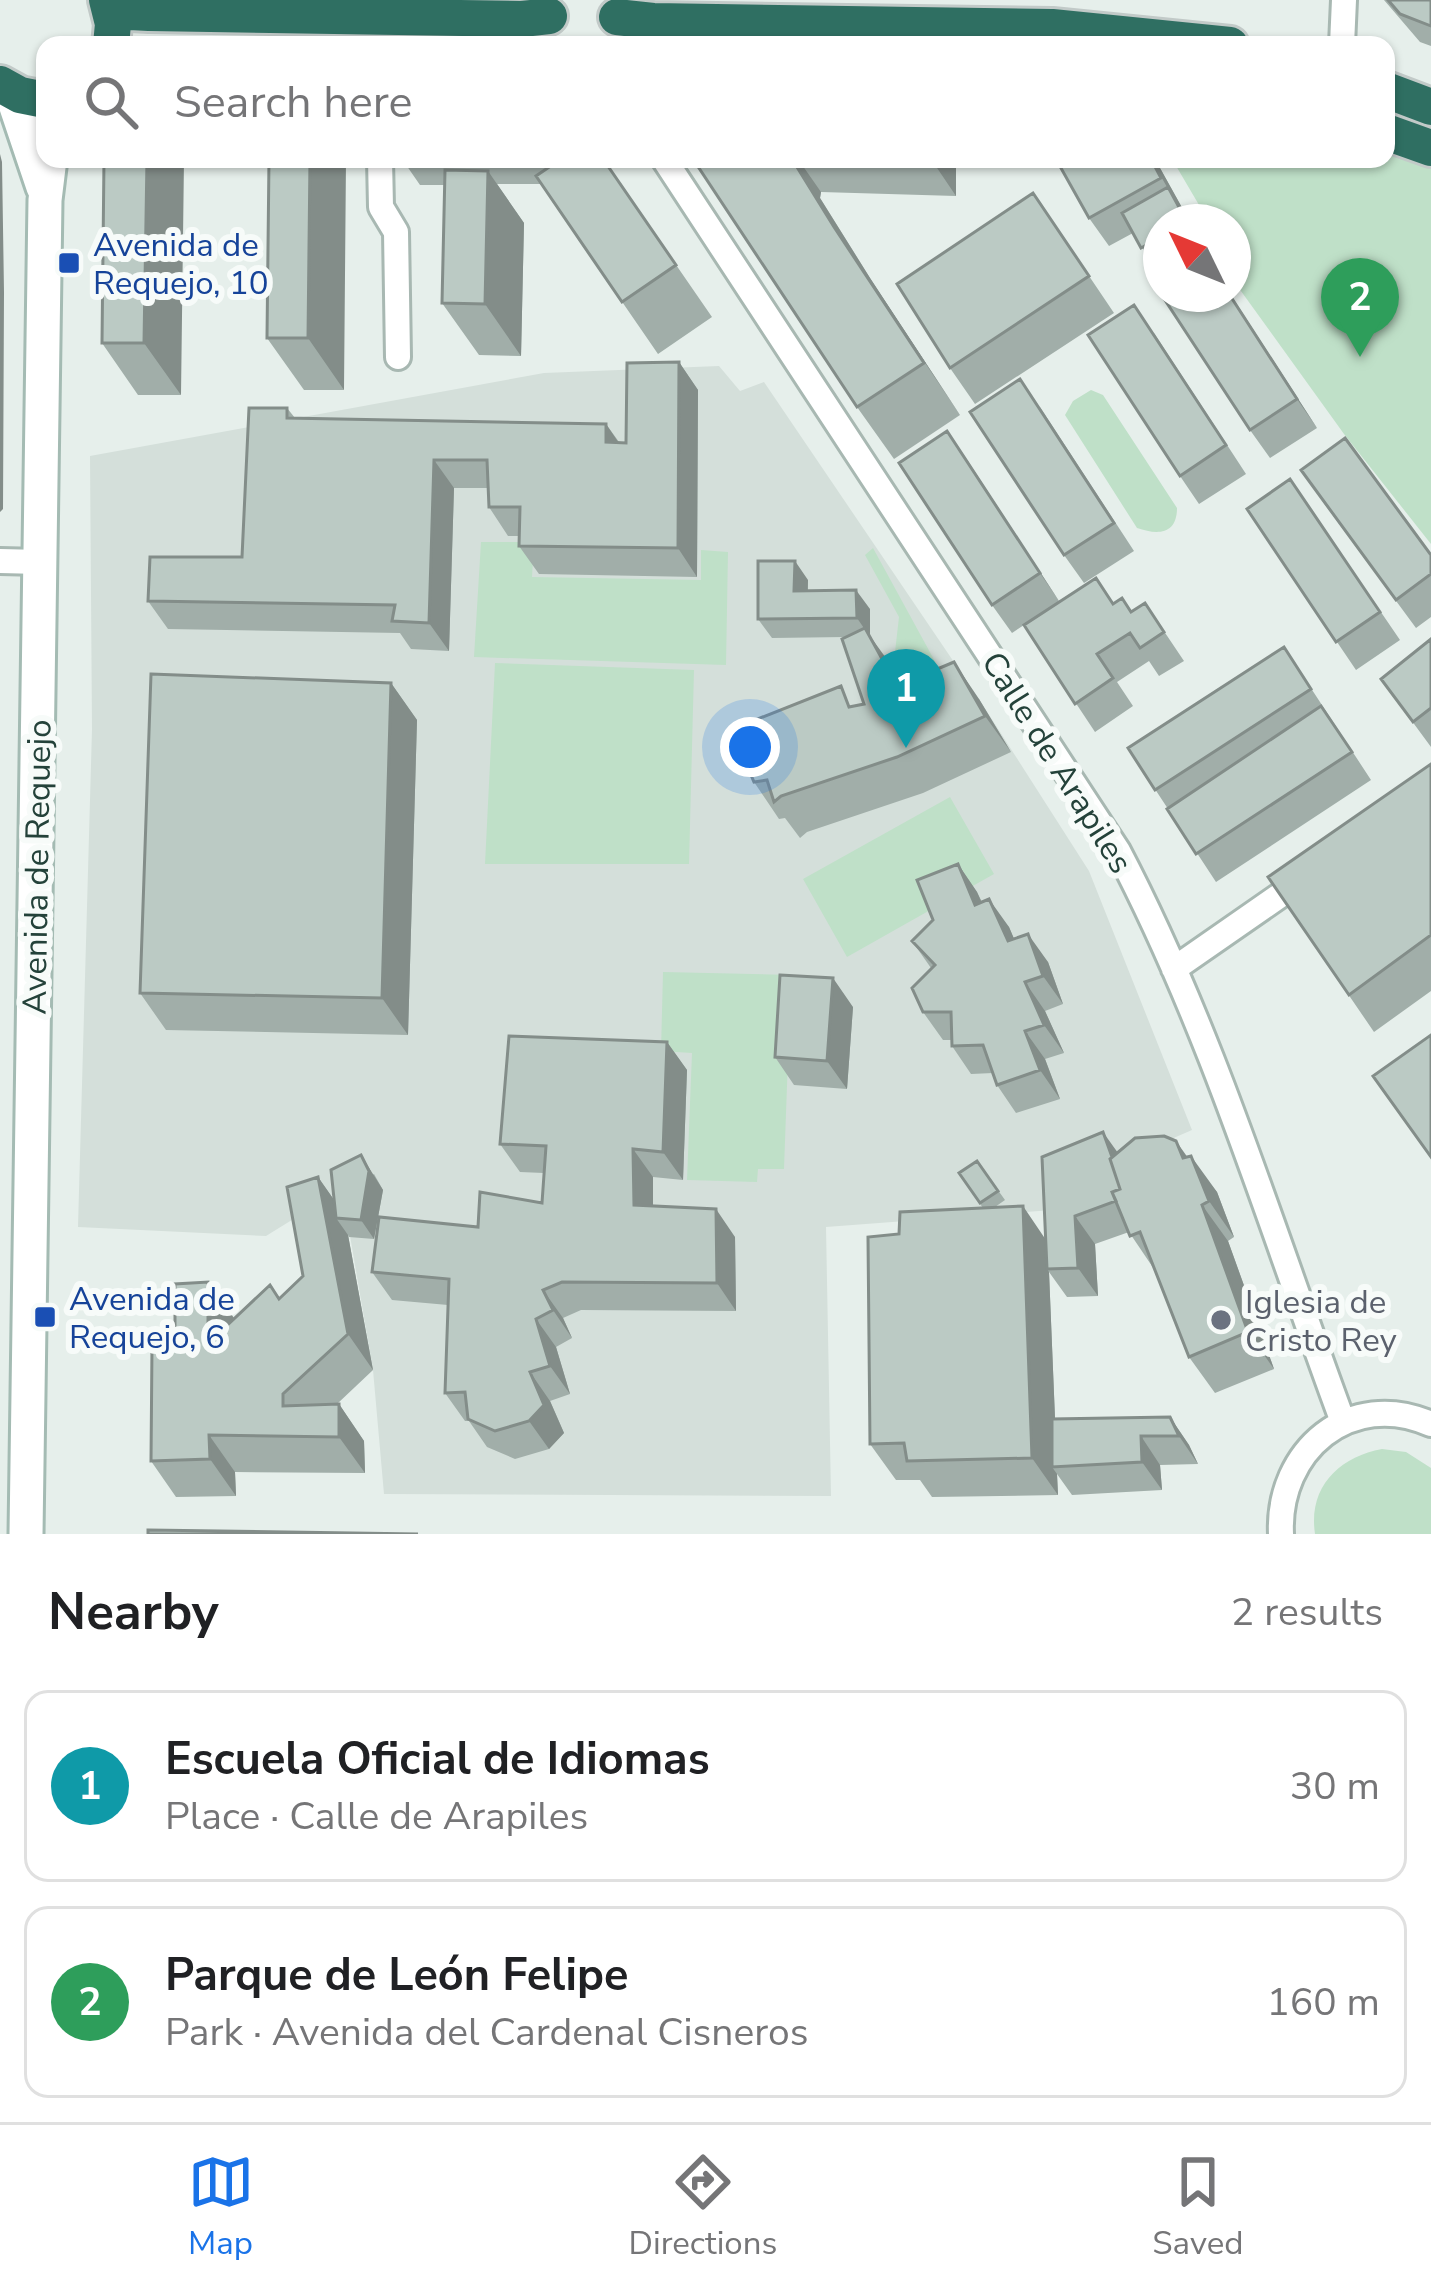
<!DOCTYPE html>
<meta charset="utf-8">
<style>
body{margin:0;font-family:"Nunito Sans",sans-serif;background:#f2f2f2;color:#202124}
.compass{position:absolute;left:1143px;top:204px;width:108px;height:108px;border-radius:50%;background:#fff;box-shadow:0 3px 9px #0004;rotate:313deg}
.you{position:absolute;left:750px;top:747px;width:42px;height:42px;margin:-30px;border:9px solid #fff;border-radius:50%;background:#1a73e8;box-shadow:0 0 0 18px #1a73e833}
.badge{display:grid;place-items:center;width:78px;height:78px;border-radius:50%;background:#1a73e8;color:#fff;font-size:39px;font-weight:700}
.pin{position:absolute;translate:-50% -99px;filter:drop-shadow(0 3px 6px #0008)}
.pin::after{content:'';position:absolute;top:63px;width:42px;height:36px;background:inherit;clip-path:polygon(0 0,100% 0,50% 100%)}
.list{margin:0;padding:0;list-style:none}
h2{display:flex;justify-content:space-between;align-items:center;height:156px;margin:0;padding:0 48px;font-size:51px}
h2 small{font-size:39px;font-weight:400;color:#757577}
.list li{display:grid;grid-template-columns:78px 1fr auto;gap:36px;align-items:center;box-sizing:border-box;height:192px;margin:0 24px 24px;padding:0 24px;border:3px solid #e0e0e0;border-radius:24px}
.list b{display:block;font-size:45px;white-space:nowrap}
.list p{margin:0;font-size:39px;white-space:nowrap;color:#757577}
.list em{font-size:39px;font-style:normal;color:#757577}
.icon{flex:none;width:66px;height:66px;fill:none;stroke:currentColor;stroke-width:2;stroke-linecap:round;stroke-linejoin:round}
.map{position:relative;flex:none;width:1431px;height:1534px;overflow:hidden}
.search{position:absolute;background:#fff;box-shadow:0 3px 9px #0004;left:36px;right:36px;top:36px;height:132px;display:flex;align-items:center;gap:30px;box-sizing:border-box;padding:0 42px;border-radius:24px;color:#757577;font-size:45px}
.sheet{height:588px;background:#fff}
nav{display:flex;justify-content:space-around;align-items:center;box-sizing:border-box;height:168px;border-top:3px solid #e0e0e0;background:#fff;font-size:33px;color:#757577}
nav a{display:grid;justify-items:center;gap:6px}
nav .on{color:#1a73e8}
.map>svg:first-child{display:block}
</style>
<div class="map">
<svg width="1431" height="1534" viewBox="0 0 1431 1534">
<rect width="100%" height="100%" fill="#e6efeb"/>
<path fill="#d4dfda" d="M719,366L740,391L764,382L979,699L1089,871L1192,1130L1123,1160L1052,1210L826,1227L831,1496L384,1494L373,1370L342,1189L266,1236L78,1227L92,729L90,456L544,373Z"/>
<path fill="#bfe0c8" d="M1386,151L1431,169V544L1344,434L1233,280V222H1209L1172,159H1386Z
M1091,390L1103,395L1177,508C1177,535 1157,535 1137,528L1065,415L1073,401Z
M481,542H534L532,577L701,580V550L728,552L726,665L474,657Z
M873,548L955,698L929,713L895,652L899,617L865,555Z
M495,663L694,670L689,864H485Z
M950,797L994,874L847,957L803,879Z
M663,972L791,975L784,1169H758L757,1182L687,1180L692,1053L661,1051Z
M1382,1449L1406,1452L1431,1468V1534H1315C1308,1487 1339,1457 1382,1449Z"/>
<g fill="none" stroke-linecap="round" stroke-linejoin="round">
<g stroke="#a8b8b2" stroke-width="30">
<path id="street" d="M1342,45L1344,0
M380,159L381,207L396,232L398,357
M664,159L1118,851C1213,1032 1272,1231 1343,1422
M0,561L40,562
M1174,969L1305,878
M1281,1534C1277,1451 1350,1388 1431,1424"/>
</g>
<g stroke="#a4bbb3" stroke-width="39">
<path id="secondary" d="M11,92L43,187
M26,1534L45,200L50,159"/>
</g>
<g stroke="#c2cac8" stroke-width="42">
<path id="highway" d="M107,0L113,24L111,45
M108,2L130,12L149,13L522,19L549,16
M617,17L653,21L1052,27L1230,45
M0,84L20,95L45,100
M1386,90L1431,107
M1386,132L1431,148"/>
</g>
<use href="#street" stroke="#fff" stroke-width="24"/>
<use href="#secondary" stroke="#fff" stroke-width="33"/>
<use href="#highway" stroke="#2f6f62" stroke-width="36"/>
</g>
<path fill="#a1aea9" d="M1384,0H1431V46L1420,42Z
M104,159L181,395H138L102,343Z
M269,159L344,390H304L267,338Z
M402,159H603L712,317L658,354L541,184H497L524,223L521,356L479,355L442,303L445,185H420Z
M696,159H1055L1049,163L958,167L956,165V196L821,192L820,198L870,278L960,415L894,459L857,407Z
M1155,159L1190,222H1161V263L1155,267L1133,233L1109,246L1089,218Z
M1033,193L1114,313L975,404L950,368Z
M1230,294L1317,428L1270,458L1250,430Z
M1154,333L1246,474L1199,504L1180,476Z
M679,362L698,390L697,577L539,574L519,546V536H508L489,507L488,488H454L449,651L411,649L400,633L168,629L148,601L242,557L287,408L295,418L606,424L619,442L626,443Z
M1040,407L1134,551L1084,583L1064,555Z
M967,460L1059,601L1096,578L1114,604L1132,611L1145,603L1184,661L1159,676L1149,661L1117,682L1133,706L1095,732L1024,625L1012,633L992,605Z
M1290,479L1400,640L1356,670L1247,509Z
M1321,499L1431,555V617L1416,628Z
M808,580V590L870,609V636L901,684L979,699L1011,752L923,793L807,832L800,838L785,818L779,819L754,782L854,706L864,704L845,637L772,638L758,619Z
M1431,639V747L1381,679Z
M1284,647L1371,780L1216,882L1128,748Z
M391,683L417,720L408,1035L166,1030L140,993Z
M1431,764V991L1374,1032L1268,877Z
M958,864L977,892L982,902L1009,927L1014,939L1048,962L1063,1004L1045,1011L1064,1053L1045,1059L1060,1099L1016,1113L997,1085L993,1073L971,1074L952,1046L951,1040H943L923,1012L931,968L912,941L933,920Z
M853,1007L847,1089L794,1085L775,1057Z
M667,1042L687,1070L683,1180L653,1177V1206L735,1237L736,1311L581,1310L563,1318L572,1338L556,1347L570,1394L550,1401L564,1433L549,1449L515,1459L487,1447L469,1421H465L445,1393L448,1305L392,1300L372,1272L478,1227L542,1203L544,1173L520,1172L500,1144Z
M1118,1153L1187,1157L1217,1192L1234,1237L1228,1241L1274,1369L1215,1393L1189,1357L1156,1272L1129,1232L1095,1244L1098,1296L1067,1297L1049,1272L1055,1419L1170,1417L1189,1445L1198,1464L1160,1465L1162,1490L1072,1495L1057,1474L1058,1495L932,1497L920,1480H896L870,1444L899,1234L983,1208L959,1173L977,1161L1005,1200L995,1207L1046,1239Z
M374,1174L383,1190L374,1239L349,1237L348,1235L373,1370L337,1404H339L364,1441L365,1473L235,1472L236,1496L176,1497L151,1461L175,1347L279,1299L303,1276L318,1177L334,1200Z"/>
<path fill="#838d89" d="M0,154L2,162L4,292L3,509L0,512Z
M147,159H184L181,395L144,343Z
M310,159H346L344,390L308,338Z
M542,159H559L560,183Z
M792,159H798L821,192L820,198L870,278L960,415L834,227Z
M931,159H952L956,165V196Z
M1151,159H1155L1190,222H1187Z
M488,171L524,223L521,356L485,304Z
M1229,294H1230L1317,428L1297,399Z
M679,362L698,390L697,577L678,548Z
M606,424L625,452L606,442Z
M947,431L967,460L1059,601L1040,573Z
M434,460L454,488L449,651L429,623Z
M795,561L808,580L807,610L794,591Z
M856,590L870,609V636L891,665L923,723L897,686L868,634L857,618Z
M954,662L979,699L1011,752L985,716Z
M391,683L417,720L408,1035L382,998Z
M958,864L977,892L995,933L975,905Z
M989,899L1009,927L1027,969L1008,941Z
M1028,934L1048,962L1063,1004L1043,976Z
M833,978L853,1007L847,1089L827,1061Z
M1025,982L1045,1011L1064,1053L1044,1025Z
M1025,1031L1045,1059L1060,1099L1040,1070Z
M667,1042L687,1070L683,1180L663,1152Z
M1103,1132L1123,1160L1126,1197Z
M1176,1141L1198,1172L1191,1156L1217,1192L1234,1237L1209,1201L1183,1158Z
M633,1149L653,1177V1233L634,1205Z
M361,1155L383,1190L374,1239L361,1220Z
M318,1177L344,1214L336,1218L348,1235L373,1370L348,1334Z
M1202,1205L1228,1241L1274,1369L1248,1332Z
M1023,1206L1048,1243L1047,1269L1049,1272L1057,1467H1052L1057,1474L1058,1495L1032,1458Z
M716,1209L735,1237L736,1311L717,1283Z
M1075,1216L1095,1244L1098,1296L1078,1268Z
M208,1282L234,1318V1368L208,1332Z
M543,1290L563,1318L572,1338L553,1310Z
M536,1319L556,1347L570,1394L550,1366Z
M530,1372L550,1401L564,1433L549,1449L529,1421Z
M339,1404L364,1441L365,1473L339,1437Z
M1170,1417L1189,1445L1198,1464L1179,1436Z
M209,1435L235,1472L236,1496L210,1459Z
M1141,1436L1160,1465L1162,1490L1142,1462Z"/>
<path fill="#bbcac4" stroke="#838d89" stroke-width="3" d="M1388,0H1431V26L1400,14Z
M104,159H147L144,343H102Z
M269,159H310L308,338H267Z
M561,159H603L676,265L622,302L536,176Z
M696,159H792L834,227L924,363L857,407L695,162Z
M1060,159H1151L1161,178L1089,218L1057,161Z
M445,170L488,171L485,304L442,303Z
M1168,187L1187,222H1161V237L1141,248L1122,213Z
M1033,193L1089,276L950,368L897,284Z
M1161,294H1229L1297,399L1250,430Z
M1134,305L1226,445L1180,476L1088,335Z
M679,362L678,548L519,546L520,507H489L487,460H434L429,623L392,621L395,605L148,601L150,557H242L249,408H287V418L606,424V442L626,443L627,363Z
M1020,379L1114,523L1064,555L970,412Z
M947,431L1040,573L992,605L899,463Z
M1345,438L1431,555V574L1396,600L1301,470Z
M1290,479L1380,612L1336,642L1247,509Z
M758,561H795L794,591L856,590L857,618L758,619Z
M1096,578L1113,604L1122,598L1131,612L1145,603L1164,632L1140,648L1130,633L1097,654L1113,678L1075,704L1024,625Z
M865,628L897,686L954,662L985,716L897,757L781,796L774,802L767,780L754,782L743,756L756,750L745,724L841,686L849,707L864,704L842,639Z
M1431,639V708L1413,722L1381,679Z
M1284,647L1311,689L1155,790L1128,748Z
M151,674L391,683L382,998L140,993Z
M1321,706L1352,752L1196,854L1167,809Z
M1431,764V935L1349,995L1268,877Z
M958,864L975,905L989,899L1008,941L1028,934L1043,976L1025,982L1044,1025L1025,1031L1040,1070L997,1085L983,1045L952,1046L951,1012H923L912,988L935,965L912,941L933,920L917,880Z
M780,975L833,978L827,1061L775,1057Z
M1431,1035V1157L1373,1076Z
M509,1036L667,1042L663,1152L633,1149L634,1205L716,1209L717,1283L562,1282L543,1290L553,1310L536,1319L550,1366L530,1372L544,1405L529,1421L495,1431L468,1419L465,1392L445,1393L449,1279L372,1272L379,1217L478,1227L480,1192L542,1203L546,1146L500,1144Z
M1103,1132L1112,1157L1110,1159L1120,1189L1112,1192L1116,1201L1075,1216L1078,1268L1047,1269L1042,1157Z
M1164,1136L1176,1141L1183,1158L1191,1156L1209,1201L1202,1205L1248,1332L1189,1357L1140,1232L1130,1236L1112,1192L1120,1189L1110,1159L1135,1138Z
M361,1155L369,1171L361,1220L336,1218L331,1170Z
M977,1161L998,1191L980,1203L959,1173Z
M318,1177L348,1334L283,1394V1406L339,1404V1437L209,1435L210,1459L151,1461L152,1346L175,1347V1284L208,1282V1332H220L270,1285L279,1299L303,1276L287,1187Z
M1023,1206L1032,1458L907,1461L904,1443L870,1444L868,1237L899,1234L900,1212Z
M1170,1417L1179,1436H1141L1142,1462L1052,1467V1419Z
M148,1530L418,1534H148Z"/>
<g fill="#1a4fb4" stroke="#f7fbf9" stroke-width="4.5">
<rect x="57" y="251" width="24" height="24" rx="6"/>
<rect x="33" y="1305" width="24" height="24" rx="6"/>
</g>
<circle fill="#6b7280" stroke="#f7fbf9" stroke-width="4.5" cx="1221" cy="1320" r="12"/>
<g text-anchor="middle" stroke-width="12" stroke-linejoin="round" paint-order="stroke">
<g font-size="33" fill="#164399" stroke="#f7fbf9" text-anchor="start">
<text x="93" y="256">Avenida de<tspan x="93" dy="38">Requejo, 10</tspan></text>
<text x="69" y="1310">Avenida de<tspan x="69" dy="38">Requejo, 6</tspan></text>
</g>
<g font-size="33" fill="#24423a" stroke="#f7fbf9">
<text transform="translate(1058 762) rotate(58)" y="12">Calle de Arapiles</text>
<text transform="translate(36 867) rotate(-89)" y="12">Avenida de Requejo</text>
</g>
<g font-size="33" fill="#5b616d" stroke="#f7fbf9" text-anchor="start">
<text x="1245" y="1313">Iglesia de<tspan x="1245" dy="38">Cristo Rey</tspan></text>
</g>
</g>
</svg>
<svg class="compass" viewBox="-18 -18 36 36"><path d="M0-13l5 13h-10z" fill="#e53935"/><path d="M0 13l5-13h-10z" fill="#757577"/></svg>
<div class="you"></div>
<div class="pin badge" style="left:906px;top:748px;background:#0f9aa8">1</div>
<div class="pin badge" style="left:1360px;top:357px;background:#2e9e5b">2</div>
<div class="search"><svg class="icon" aria-label="search" viewBox="0 0 24 24"><circle cx="10" cy="10" r="6"/><path d="M15 15l6 6"/></svg>Search here</div>
</div>
<section class="sheet">
<h2>Nearby<small>2 results</small></h2>
<ul class="list">
<li><span class="badge" style="background:#0f9aa8">1</span><div><b>Escuela Oficial de Idiomas</b><p>Place · Calle de Arapiles</p></div><em>30 m</em></li>
<li><span class="badge" style="background:#2e9e5b">2</span><div><b>Parque de León Felipe</b><p>Park · Avenida del Cardenal Cisneros</p></div><em>160 m</em></li>
</ul>
</section>
<nav>
<a class="on"><svg class="icon" aria-label="map" viewBox="0 0 24 24"><path d="M3 6l6-2 6 2 6-2v14l-6 2-6-2-6 2zM9 4v14M15 6v14"/></svg>Map</a>
<a><svg class="icon" aria-label="directions" viewBox="0 0 24 24"><path d="M12 3l9 9-9 9-9-9zM9 14v-3h6M13 9l2 2-2 2"/></svg>Directions</a>
<a><svg class="icon" aria-label="saved" viewBox="0 0 24 24"><path d="M7 4h10v16l-5-4-5 4z"/></svg>Saved</a>
</nav>
